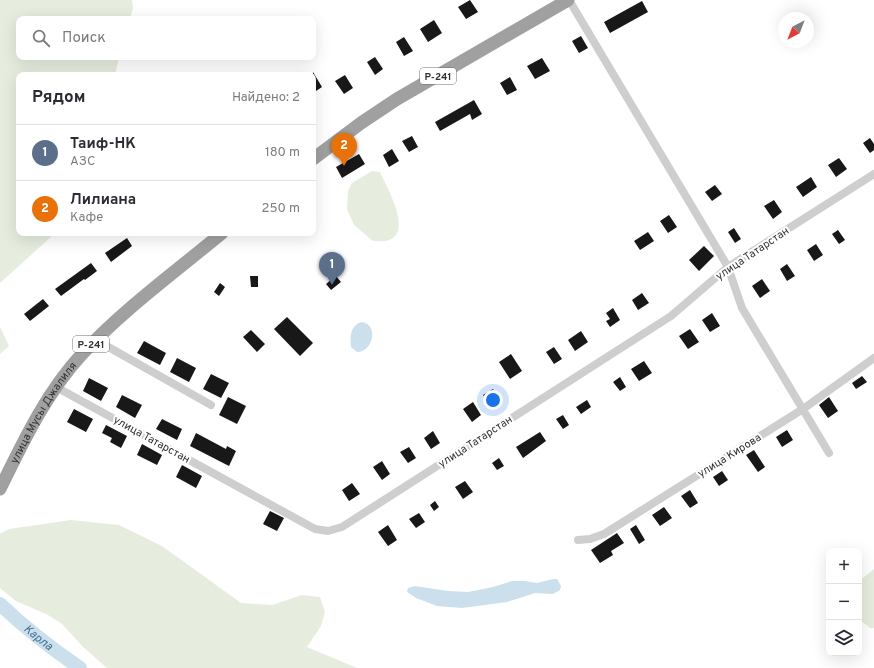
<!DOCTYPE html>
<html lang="ru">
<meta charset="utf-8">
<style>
body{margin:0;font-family:Overpass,sans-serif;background:#f2f2f3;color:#2b2b33}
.controls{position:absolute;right:12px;bottom:12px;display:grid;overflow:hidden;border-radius:8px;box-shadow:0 4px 16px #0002}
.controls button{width:36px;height:36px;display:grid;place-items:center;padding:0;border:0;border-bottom:1px solid #e1e1e2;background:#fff;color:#2b2b33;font:20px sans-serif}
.compass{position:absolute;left:778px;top:12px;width:36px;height:36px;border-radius:50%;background:#fff;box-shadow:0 4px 16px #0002;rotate:222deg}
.you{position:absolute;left:493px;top:400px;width:14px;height:14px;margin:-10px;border:3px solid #fff;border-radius:50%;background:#1a73e8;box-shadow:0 0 0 6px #1a73e833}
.badge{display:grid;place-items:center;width:26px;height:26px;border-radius:50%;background:#ea580c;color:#fff;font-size:13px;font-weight:700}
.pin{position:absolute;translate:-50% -33px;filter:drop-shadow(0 1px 2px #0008)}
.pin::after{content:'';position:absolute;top:21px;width:14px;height:12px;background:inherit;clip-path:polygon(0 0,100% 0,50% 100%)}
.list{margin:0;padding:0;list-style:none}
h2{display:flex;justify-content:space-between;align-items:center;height:52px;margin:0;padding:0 16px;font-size:17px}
h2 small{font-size:13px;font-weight:400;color:#7c7c81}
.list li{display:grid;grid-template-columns:26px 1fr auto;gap:12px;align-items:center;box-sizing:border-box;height:56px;padding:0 16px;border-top:1px solid #e1e1e2}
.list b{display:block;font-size:15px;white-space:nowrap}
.list p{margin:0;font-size:13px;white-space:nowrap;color:#7c7c81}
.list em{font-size:13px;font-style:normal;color:#7c7c81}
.icon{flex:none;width:22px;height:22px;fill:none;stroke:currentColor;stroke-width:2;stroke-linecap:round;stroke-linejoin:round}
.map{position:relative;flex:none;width:874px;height:668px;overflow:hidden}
.search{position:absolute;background:#fff;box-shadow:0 4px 16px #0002;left:16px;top:16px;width:300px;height:44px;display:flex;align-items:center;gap:10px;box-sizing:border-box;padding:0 14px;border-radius:8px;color:#7c7c81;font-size:15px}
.panel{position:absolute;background:#fff;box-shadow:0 4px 16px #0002;left:16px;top:72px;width:300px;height:164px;border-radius:8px}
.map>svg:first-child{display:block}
</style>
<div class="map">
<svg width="874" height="668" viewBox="0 0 874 668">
<rect width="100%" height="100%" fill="#fff"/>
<path fill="#e6eddf" d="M0,0H132L133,8L130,19H19V57H119L115,75H19V233H51L52,236L0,283Z
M372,171L380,172C386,186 413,231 389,240C384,242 378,241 373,241L354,225L347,209L348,191L352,183Z
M0,327L9,346L0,354Z
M71,520L119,525L162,546L241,603L272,605L302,595L320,597L325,612L321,626L307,647L357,668H107L83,647L62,624L48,615L16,601L0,588V534L9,529Z
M874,569V628H870L859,619V581Z"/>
<path fill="#cbdfed" d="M362,322C379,325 373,352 357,352L351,347C350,337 350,325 362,322Z
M553,579H557L561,586L560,590L553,594L535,593L507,602L462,608L437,606L416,598L407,592L408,588L415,586L448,591L468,592L493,587L512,581H525L537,583Z"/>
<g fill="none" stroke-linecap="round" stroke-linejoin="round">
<path stroke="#cbdfed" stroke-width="14" id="s1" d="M0,604C25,628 51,648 80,668"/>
</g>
<path fill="#181818" d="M470,0L478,12L466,19L458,7Z
M642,1L648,12L610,33L604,22Z
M434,20L442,33L428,42L420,29Z
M581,36L588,48L579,53L572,41Z
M404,37L413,51L404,56L396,42Z
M375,57L383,69L375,75L367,62Z
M542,58L550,71L535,79L527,66Z
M313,72L322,87L313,93Z
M345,75L353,88L344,94L335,81Z
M510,77L517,90L507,95L500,83Z
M474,100L482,114L472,120L470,114L440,131L435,122Z
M412,136L418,147L409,152L402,141Z
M870,138L874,144V150L870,153L863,143Z
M392,149L399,161L389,167L383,155Z
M359,154L365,164L342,178L336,167Z
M839,158L847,169L836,177L828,165Z
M811,177L817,187L803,197L796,187Z
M715,185L722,194L712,201L705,192Z
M774,200L782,212L773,219L764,206Z
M669,215L677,227L668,233L660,221Z
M734,228L741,239L735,243L728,232Z
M838,230L845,240L839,244L832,234Z
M648,232L654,241L640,250L634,241Z
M127,238L132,246L111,262L105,253Z
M816,244L823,255L814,261L807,250Z
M704,246L714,256L699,271L689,260Z
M91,263L97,271L85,280L84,279L61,296L55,289Z
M787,264L795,276L787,281L780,269Z
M250,276H258V287H251Z
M336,276L341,282L331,290L326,284Z
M762,279L770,291L760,298L752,286Z
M220,283L225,287L219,296L214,292Z
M642,293L649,303L638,310L632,300Z
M43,299L49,306L30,321L24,314Z
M613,308L620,320L610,327L606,321L610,319L606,313Z
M712,313L720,326L710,332L702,320Z
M287,317L313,343L300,356L274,329Z
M690,329L699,342L688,349L679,336Z
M251,330L265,344L257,352L243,337Z
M581,331L588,342L575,351L568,340Z
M144,341L166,353L160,365L137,353Z
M554,347L562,359L554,364L546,352Z
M511,354L522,371L510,379L499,362Z
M177,358L196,368L189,382L170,372Z
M644,361L652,373L639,381L631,369Z
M211,374L229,383L221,398L203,389Z
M862,376L867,382L856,389L852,383Z
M620,377L626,387L620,391L613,382Z
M89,378L108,388L101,401L83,391Z
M493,389L502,402L492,409L483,395Z
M122,395L142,405L135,418L116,407Z
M228,397L246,406L237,424L219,415Z
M829,397L838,411L828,418L819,405Z
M587,400L591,407L581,414L576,407Z
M473,402L481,415L472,422L463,409Z
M74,409L93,419L86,432L67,422Z
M563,415L569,425L563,429L556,419Z
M162,419L182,429L177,440L156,429Z
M106,425L127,436L121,448L110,442L112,438L102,433Z
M787,430L793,440L782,447L776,437Z
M433,431L440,443L431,449L424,438Z
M540,432L546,441L523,458L516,447Z
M196,433L226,449L227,446L236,451L229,466L190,446Z
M142,444L162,455L157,465L137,455Z
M409,447L416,458L408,463L400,452Z
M754,450L765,467L758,472L746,455Z
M499,458L504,466L497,470L492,463Z
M382,461L390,474L382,480L373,467Z
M182,465L202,476L196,488L176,477Z
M722,471L728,480L719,486L713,477Z
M465,481L473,492L463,499L455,487Z
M352,483L360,494L349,501L342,490Z
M690,490L698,503L690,508L681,496Z
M435,501L439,507L434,511L430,505Z
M664,507L672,518L660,526L652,515Z
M270,511L284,518L277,531L263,524Z
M419,513L425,522L416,528L409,519Z
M388,525L397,540L388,546L378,532Z
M636,525L645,540L639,544L630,529Z
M617,533L624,543L611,551L613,555L600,563L591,550Z"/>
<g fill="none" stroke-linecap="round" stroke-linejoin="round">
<path stroke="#cecece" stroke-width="8" d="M569,0L728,267L742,308L829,453
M96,340L211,405
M56,387L315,529L328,531L342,527L671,316L728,267L874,174
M578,540L590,539L604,534L803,409L874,358"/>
<g stroke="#a0a0a0" stroke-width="13">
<path d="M313,159L361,123L397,99L568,0"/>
<path id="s2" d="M0,489C23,442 46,393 82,354C124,309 175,272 222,233"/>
</g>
</g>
<g text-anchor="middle" stroke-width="4" stroke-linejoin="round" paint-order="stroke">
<g fill="#fff" stroke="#6f6f6f" stroke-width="1">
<rect x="420" y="68" width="36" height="16" rx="3"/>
<rect x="73" y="336" width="36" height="16" rx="3"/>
</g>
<g font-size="10" font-weight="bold" fill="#313131">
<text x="438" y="80">Р-241</text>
<text x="91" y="348">Р-241</text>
</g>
<g font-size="11" fill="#313131" stroke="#fff">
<text transform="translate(752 253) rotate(-34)" y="4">улица Татарстан</text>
<text dy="4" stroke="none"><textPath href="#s2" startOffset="88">улица Мусы Джалиля</textPath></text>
<text transform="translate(152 439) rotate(29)" y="4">улица Татарстан</text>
<text transform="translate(475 441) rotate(-33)" y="4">улица Татарстан</text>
<text transform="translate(729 455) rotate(-32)" y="4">улица Кирова</text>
</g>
<g font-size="12" font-style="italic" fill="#3d7194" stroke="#fff">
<text dy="4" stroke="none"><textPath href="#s1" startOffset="51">Карла</textPath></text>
</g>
</g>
</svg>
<div class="controls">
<button>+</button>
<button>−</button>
<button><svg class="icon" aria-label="layers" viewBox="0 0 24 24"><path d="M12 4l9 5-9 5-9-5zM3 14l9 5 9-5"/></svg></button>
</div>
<svg class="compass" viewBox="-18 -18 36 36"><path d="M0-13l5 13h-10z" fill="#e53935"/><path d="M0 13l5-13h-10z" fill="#7c7c81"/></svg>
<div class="you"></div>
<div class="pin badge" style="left:332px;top:285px;background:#5c6f8a">1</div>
<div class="pin badge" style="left:344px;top:166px;background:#e8710a">2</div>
<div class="search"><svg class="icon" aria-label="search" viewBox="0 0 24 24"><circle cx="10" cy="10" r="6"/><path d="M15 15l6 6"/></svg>Поиск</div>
<section class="panel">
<h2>Рядом<small>Найдено: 2</small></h2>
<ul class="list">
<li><span class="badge" style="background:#5c6f8a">1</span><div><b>Таиф-НК</b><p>АЗС</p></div><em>180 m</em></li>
<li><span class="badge" style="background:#e8710a">2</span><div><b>Лилиана</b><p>Кафе</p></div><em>250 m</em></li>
</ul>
</section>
</div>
